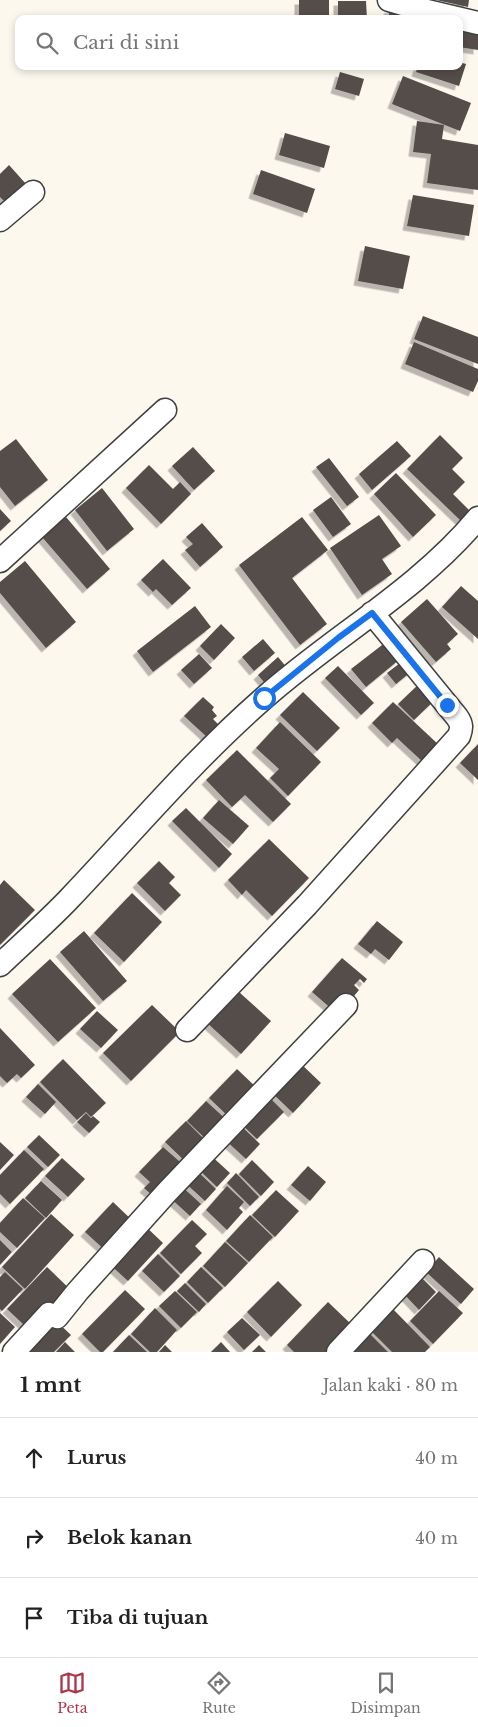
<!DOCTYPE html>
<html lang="id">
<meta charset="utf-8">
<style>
body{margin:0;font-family:"Libre Baskerville",serif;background:#f2f2f2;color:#222}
.stop{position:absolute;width:15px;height:15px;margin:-11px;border:4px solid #1a73e8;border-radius:50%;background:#fff}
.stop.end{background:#1a73e8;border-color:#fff;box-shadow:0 1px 5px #0008}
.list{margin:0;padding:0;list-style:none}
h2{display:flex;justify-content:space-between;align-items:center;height:65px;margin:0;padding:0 20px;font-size:21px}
h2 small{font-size:16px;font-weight:400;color:#767676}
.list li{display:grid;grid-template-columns:32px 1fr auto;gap:15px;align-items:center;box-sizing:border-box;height:80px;padding:0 20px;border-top:1px solid #e0e0e0}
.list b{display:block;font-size:19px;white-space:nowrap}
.list em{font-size:16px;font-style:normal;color:#767676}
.icon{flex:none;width:28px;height:28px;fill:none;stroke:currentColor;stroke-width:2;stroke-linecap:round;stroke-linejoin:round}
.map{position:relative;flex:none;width:478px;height:1352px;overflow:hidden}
.search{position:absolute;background:#fff;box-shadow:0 2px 8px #0003;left:15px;right:15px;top:15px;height:55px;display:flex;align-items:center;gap:12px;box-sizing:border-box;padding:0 18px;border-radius:10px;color:#767676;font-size:19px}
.sheet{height:305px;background:#fff}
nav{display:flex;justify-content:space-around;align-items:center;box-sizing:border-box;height:70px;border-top:1px solid #e0e0e0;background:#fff;font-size:14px;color:#767676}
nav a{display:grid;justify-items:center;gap:2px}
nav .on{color:#ad354c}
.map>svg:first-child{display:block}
</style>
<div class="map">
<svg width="478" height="1352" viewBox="0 0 478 1352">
<defs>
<filter id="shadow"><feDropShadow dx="-4.5" dy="4.5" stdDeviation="0" flood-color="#0004"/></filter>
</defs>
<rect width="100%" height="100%" fill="#fdf8ee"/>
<path fill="#544d4a" filter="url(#shadow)" d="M299,0H329V19H299Z
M436,0H469L468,7Z
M338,1H366L367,19H338Z
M408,7L410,19H390L388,9Z
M459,26L478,30V50L459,47Z
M459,62L466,64L459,86L416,72L418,66H459Z
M340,72L364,79L359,96L335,89Z
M403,76L471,103L460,131L392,104Z
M417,121L444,125L442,139L478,145V190L427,183L431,154L413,152Z
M285,133L330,146L324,168L279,155Z
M9,165L26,184L6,203L0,197V174Z
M261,170L315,189L307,213L253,194Z
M413,195L474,205L469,236L407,226Z
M365,246L410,256L403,289L358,281Z
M423,316L478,337V364L414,339Z
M414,342L478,369V381L473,392L405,364Z
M440,435L463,458L452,469L465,482L453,494L470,511L461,521L407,469Z
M16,439L48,480L15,506L0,487V451Z
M397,441L411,456L372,490L359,474Z
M193,447L215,471L194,490L172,466Z
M329,458L359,497L347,506L316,467Z
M149,465L173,489L180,482L191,494L161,524L126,488Z
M396,473L436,515L413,537L374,494Z
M102,488L134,529L107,551L75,510Z
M331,497L351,524L333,537L313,510Z
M0,509L11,521L0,531Z
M379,515L401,546L382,559L392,574L362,595L330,548Z
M66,517L110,569L87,589L42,537Z
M302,517L328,550L292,578L327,624L300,645L239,565Z
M202,523L223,547L200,567L185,550L193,544L186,537Z
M163,559L191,588L172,605L156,589L153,592L141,580Z
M25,561L76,622L46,648L0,593V582Z
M461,586L478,601V639L442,607Z
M427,599L458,634L447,644L451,649L436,662L401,622Z
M195,606L211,627L153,672L137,651Z
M221,624L235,638L214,660L200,646Z
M263,639L275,653L254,671L242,657Z
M386,642L400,659L366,687L351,669Z
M199,654L212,668L194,684L181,670Z
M278,657L288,669L268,687L258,675Z
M404,660L412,671L396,684L387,673Z
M338,666L374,703L361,715L325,678Z
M420,683L436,699L414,720L398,704Z
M303,692L340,728L317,751L280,715Z
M203,697L214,707L212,710L217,716L213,719L220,726L208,738L184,716Z
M393,702L440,746L424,763L397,738L392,743L372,723Z
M280,722L321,762L288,796L270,778L279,769L256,748Z
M478,744V780L460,763Z
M237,750L291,804L273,822L245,795L232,807L206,780Z
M219,800L249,826L233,844L203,818Z
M186,808L232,854L219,868L172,821Z
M269,839L309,878L272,916L246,890L242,895L228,880Z
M159,861L175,877L169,883L181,895L165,911L137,883Z
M4,880L35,910L0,945V885Z
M132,893L162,922L124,962L94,933Z
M377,921L403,942L389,960L375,949L371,954L358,944Z
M84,931L127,981L103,1001L60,952Z
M342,958L367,979L364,983L360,979L354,985L359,990L349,1002L334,1011L312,992Z
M50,959L96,1008L58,1042L12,994Z
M225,990L233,998L239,992L271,1021L241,1054L205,1021Z
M152,1005L180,1032L131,1081L103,1053Z
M97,1011L118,1030L101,1048L80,1029Z
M0,1028L35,1065L21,1078L17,1074L7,1083L0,1076Z
M63,1059L106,1103L91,1117L86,1112L77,1120L40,1082Z
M299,1062L321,1083L293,1113L271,1092Z
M237,1069L259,1090L231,1119L209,1098Z
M38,1084L56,1102L45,1114L26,1097Z
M265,1093L284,1112L257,1139L238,1121Z
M206,1101L230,1123L211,1144L187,1121Z
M86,1113L91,1118L93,1116L100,1122L89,1133L77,1122Z
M186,1121L210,1145L189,1165L165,1142Z
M237,1122L260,1144L246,1159L223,1138Z
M39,1135L60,1155L48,1167L27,1147Z
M0,1142L14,1155L0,1170Z
M163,1147L187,1168L153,1196L144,1188L150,1182L139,1172Z
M24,1150L44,1169L10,1204L0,1194V1175Z
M207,1152L230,1173L217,1187L195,1166Z
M62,1158L85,1179L68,1197L45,1176Z
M252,1160L274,1182L261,1196L239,1174Z
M308,1166L326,1182L310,1201L291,1185Z
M193,1167L216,1189L205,1201L182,1180Z
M236,1173L259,1197L250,1206L227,1183Z
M41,1181L62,1200L46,1218L25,1198Z
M178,1183L201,1204L190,1216L167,1195Z
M227,1186L244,1202L239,1208L243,1212L227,1230L206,1210Z
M276,1190L299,1211L275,1237L252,1215Z
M23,1198L45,1218L17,1248L0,1232V1223Z
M113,1202L135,1223L107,1252L85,1232Z
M51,1214L74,1235L25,1289L2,1267Z
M250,1215L273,1237L249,1262L226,1241Z
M192,1220L207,1234L195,1246L202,1253L181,1274L160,1253Z
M142,1223L163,1243L128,1281L106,1261Z
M0,1240L12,1252L0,1265Z
M225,1242L248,1263L225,1287L203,1266Z
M158,1254L180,1276L164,1292L142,1271Z
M439,1257L474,1289L461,1304L426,1272Z
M47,1267L75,1294L55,1316L44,1305L24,1325L7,1309Z
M201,1267L223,1288L208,1303L187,1282Z
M5,1272L23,1289L2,1311L0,1309V1277Z
M419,1275L436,1292L419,1310L402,1292Z
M278,1281L302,1305L271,1337L247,1312Z
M185,1283L206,1304L199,1312L177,1291Z
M125,1290L145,1309L103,1352H100L82,1334Z
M175,1291L197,1312L181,1328L159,1306Z
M439,1291L463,1313L433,1344L410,1321Z
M328,1302L352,1325L327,1352H294L287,1345Z
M391,1307L430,1347L425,1352H392L369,1329Z
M155,1308L177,1330L157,1352H150L131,1334Z
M0,1313L15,1327L0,1344Z
M51,1316L71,1335L54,1352H16Z
M242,1318L260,1335L244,1350L227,1332Z
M364,1328L388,1352H341Z
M129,1335L147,1352H113Z
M65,1342L75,1352H56Z
M221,1342L230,1352H211Z
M165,1345L172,1352H159Z
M259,1345L266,1352H252Z"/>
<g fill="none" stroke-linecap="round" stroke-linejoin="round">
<g stroke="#404040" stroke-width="25">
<path id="minor" d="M389,0L423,10L478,23
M0,220L33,192
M0,561L165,410
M0,965C23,943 47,922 69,899C133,832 193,760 264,698C334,636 418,590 478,518
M187,1030L307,905L459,736C462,728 462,724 457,717L372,613
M14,1352L49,1314L57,1317L78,1291L167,1192L346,1005
M338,1352L423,1261"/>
</g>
<use href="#minor" stroke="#fff" stroke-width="22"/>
</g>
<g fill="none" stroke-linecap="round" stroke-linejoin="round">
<path stroke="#1a73e8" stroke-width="6" d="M264,698L338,638L372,613L447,705"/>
</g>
</svg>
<div class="stop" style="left:264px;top:698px"></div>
<div class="stop end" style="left:447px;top:705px"></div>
<div class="search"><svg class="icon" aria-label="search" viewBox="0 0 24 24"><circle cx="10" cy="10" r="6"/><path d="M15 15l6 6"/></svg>Cari di sini</div>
</div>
<section class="sheet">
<h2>1 mnt<small>Jalan kaki · 80 m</small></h2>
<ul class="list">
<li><svg class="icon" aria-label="ahead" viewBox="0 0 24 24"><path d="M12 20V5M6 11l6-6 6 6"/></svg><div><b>Lurus</b></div><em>40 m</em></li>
<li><svg class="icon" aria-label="right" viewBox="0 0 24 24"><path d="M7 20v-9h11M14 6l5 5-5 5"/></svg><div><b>Belok kanan</b></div><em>40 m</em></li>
<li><svg class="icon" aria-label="arrive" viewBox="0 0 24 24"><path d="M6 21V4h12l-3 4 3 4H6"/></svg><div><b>Tiba di tujuan</b></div></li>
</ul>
</section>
<nav>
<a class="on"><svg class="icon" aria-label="map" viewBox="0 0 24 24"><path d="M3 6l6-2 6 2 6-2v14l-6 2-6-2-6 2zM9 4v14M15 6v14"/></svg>Peta</a>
<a><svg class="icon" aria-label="directions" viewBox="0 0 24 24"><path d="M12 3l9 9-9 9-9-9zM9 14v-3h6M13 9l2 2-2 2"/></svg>Rute</a>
<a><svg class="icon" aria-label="saved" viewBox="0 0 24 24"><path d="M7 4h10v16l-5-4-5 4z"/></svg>Disimpan</a>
</nav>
